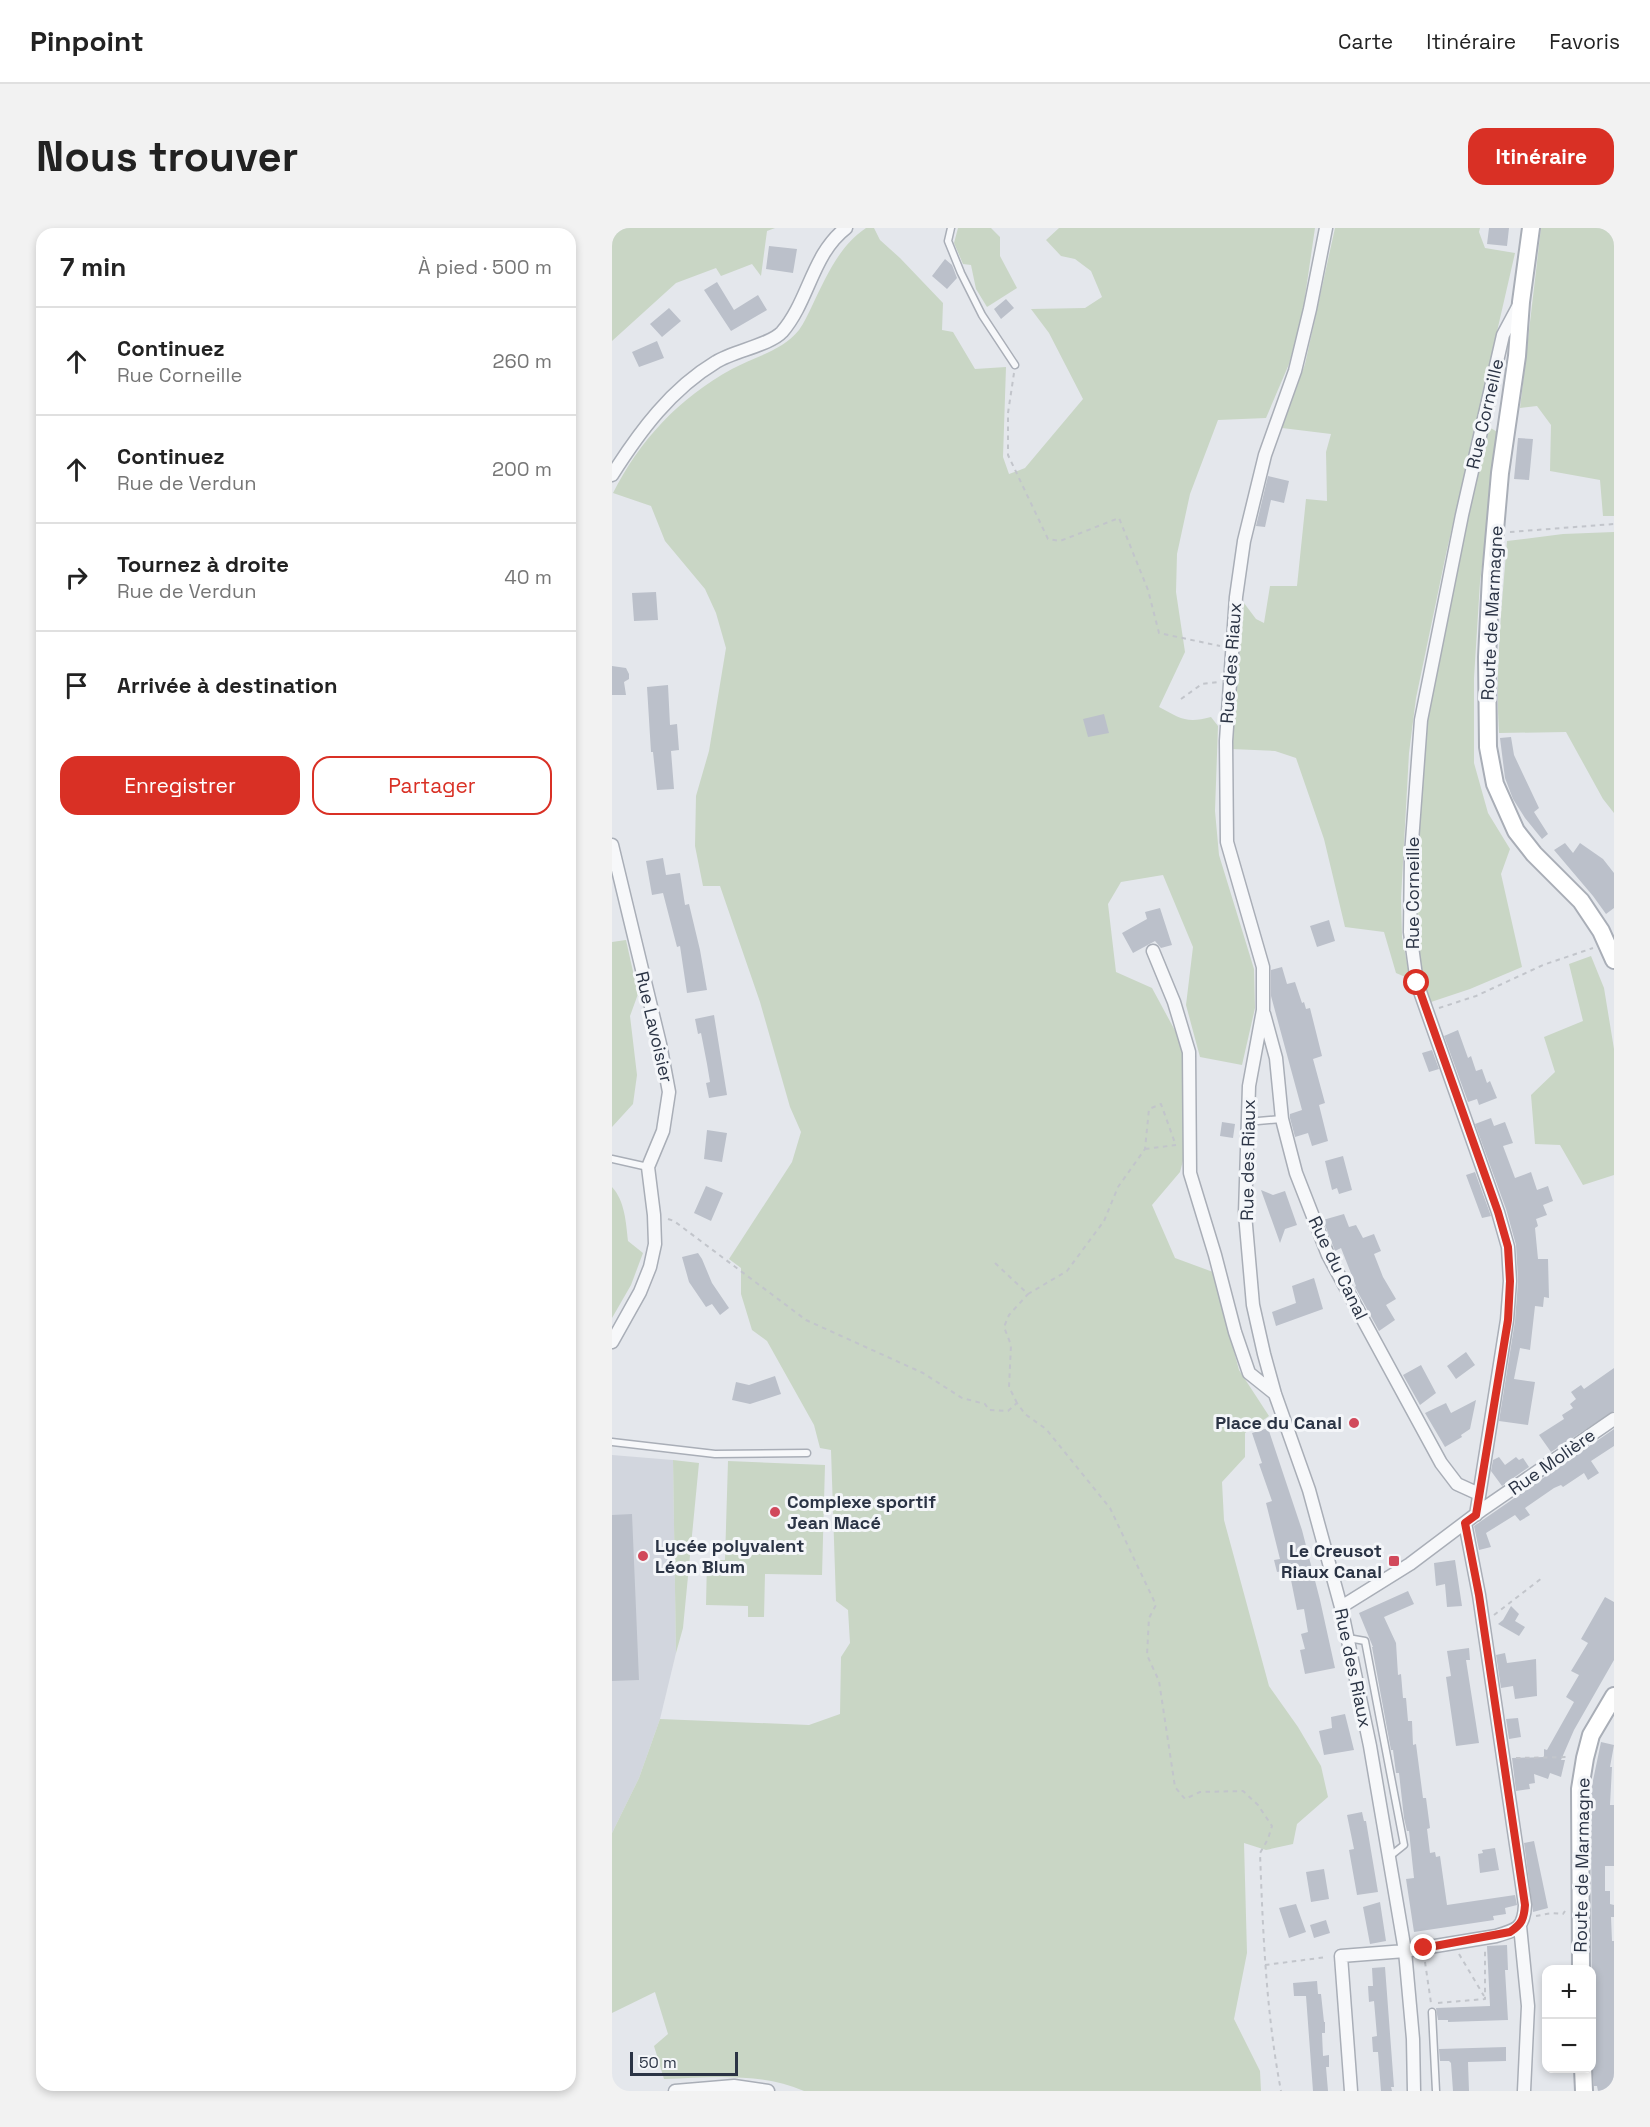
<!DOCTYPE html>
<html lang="fr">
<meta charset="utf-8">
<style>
body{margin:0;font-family:"Space Grotesk",sans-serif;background:#f2f2f2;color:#222}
.controls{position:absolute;right:18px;bottom:18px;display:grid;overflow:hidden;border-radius:12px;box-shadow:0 3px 9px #0003}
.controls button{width:54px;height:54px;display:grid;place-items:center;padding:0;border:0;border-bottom:2px solid #e0e0e0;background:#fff;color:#222;font:30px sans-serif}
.scale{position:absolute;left:18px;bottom:15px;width:108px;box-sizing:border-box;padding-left:6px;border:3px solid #2b3445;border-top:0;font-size:16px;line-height:21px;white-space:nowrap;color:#2b3445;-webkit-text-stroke:4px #f4f6f9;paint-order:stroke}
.stop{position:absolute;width:18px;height:18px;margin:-14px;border:4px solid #d93025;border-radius:50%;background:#fff}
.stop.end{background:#d93025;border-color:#fff;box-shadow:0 2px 6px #0008}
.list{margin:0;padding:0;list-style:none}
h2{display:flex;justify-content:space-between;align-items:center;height:78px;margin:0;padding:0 24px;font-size:26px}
h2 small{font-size:20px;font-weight:400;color:#767676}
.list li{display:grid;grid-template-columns:39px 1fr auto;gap:18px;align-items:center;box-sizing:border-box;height:108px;padding:0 24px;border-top:2px solid #e0e0e0}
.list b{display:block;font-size:22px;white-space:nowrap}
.list p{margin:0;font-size:20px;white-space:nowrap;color:#767676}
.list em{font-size:20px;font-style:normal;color:#767676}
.actions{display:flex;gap:12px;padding:18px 24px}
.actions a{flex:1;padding:14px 0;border:2px solid #d93025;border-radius:18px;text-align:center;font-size:21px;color:#d93025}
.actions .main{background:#d93025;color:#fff}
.icon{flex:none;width:33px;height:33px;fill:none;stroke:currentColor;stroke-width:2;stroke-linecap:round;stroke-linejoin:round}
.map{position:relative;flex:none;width:1002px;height:1863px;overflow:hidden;border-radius:18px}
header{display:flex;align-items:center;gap:36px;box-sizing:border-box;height:84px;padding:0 30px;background:#fff;border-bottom:2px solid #e0e0e0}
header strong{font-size:28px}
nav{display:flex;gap:33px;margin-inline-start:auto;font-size:21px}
.intro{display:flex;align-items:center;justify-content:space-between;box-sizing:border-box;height:144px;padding:0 36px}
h1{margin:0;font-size:42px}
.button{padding:15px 27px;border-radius:18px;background:#d93025;color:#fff;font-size:21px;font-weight:700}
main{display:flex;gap:36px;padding:0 36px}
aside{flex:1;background:#fff;border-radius:18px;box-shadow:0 3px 9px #0003}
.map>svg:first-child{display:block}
</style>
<header>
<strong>Pinpoint</strong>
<nav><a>Carte</a><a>Itinéraire</a><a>Favoris</a></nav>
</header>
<div class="intro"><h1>Nous trouver</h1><a class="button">Itinéraire</a></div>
<main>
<aside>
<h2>7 min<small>À pied · 500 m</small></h2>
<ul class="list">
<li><svg class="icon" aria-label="ahead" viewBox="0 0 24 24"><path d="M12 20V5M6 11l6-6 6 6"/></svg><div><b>Continuez</b><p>Rue Corneille</p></div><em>260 m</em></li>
<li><svg class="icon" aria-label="ahead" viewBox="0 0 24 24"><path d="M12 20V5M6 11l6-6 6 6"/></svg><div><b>Continuez</b><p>Rue de Verdun</p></div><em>200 m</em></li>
<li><svg class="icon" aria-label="right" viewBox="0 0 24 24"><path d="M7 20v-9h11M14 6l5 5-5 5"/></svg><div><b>Tournez à droite</b><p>Rue de Verdun</p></div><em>40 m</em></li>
<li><svg class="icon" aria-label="arrive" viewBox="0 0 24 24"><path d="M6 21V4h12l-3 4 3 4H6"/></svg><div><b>Arrivée à destination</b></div></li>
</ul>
<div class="actions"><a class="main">Enregistrer</a><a>Partager</a></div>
</aside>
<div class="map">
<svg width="1002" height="1863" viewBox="0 0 1002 1863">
<rect width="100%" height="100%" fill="#e4e7ec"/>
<path fill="#d2d6de" d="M0,1227L61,1232L64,1425L48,1491L27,1550L0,1605Z"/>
<path fill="#c9d6c5" d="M0,0H163L155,3L149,48L140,36L109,48L104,40L64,55L0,113Z
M254,0H262L268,12L288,30L331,75L330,102L341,104L363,141L394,139L391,229L397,246L413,240L471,171L437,105L419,81L473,80L490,69L479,43L463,31L449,28L434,12L447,0H703L690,89L677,136L654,190L606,192L578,266L565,326L564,364L573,424L547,479C568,490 574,496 599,489L606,498L603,583L607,627L642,741L643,780L630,837L588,829L574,777L581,719L551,647L509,654L496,676L504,744L540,760L573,821L575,918L568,944L540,977L563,1030L601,1044L627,1142L657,1188L633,1205V1229L610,1254L612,1292L657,1458L686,1499L709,1538L716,1569L685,1596L681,1616L654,1622L632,1615L635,1725L622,1791L648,1843L649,1863H192C147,1844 99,1849 52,1851L42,1818L56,1806L43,1764L0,1785V1605L27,1550L48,1491L197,1497L228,1486L229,1429L238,1415L236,1382L224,1373L219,1222L208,1220L202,1197L155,1113L140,1102L129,1066V1040L117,1031L180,934L189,904L178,879L148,774L108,658H91L83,618L84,568L97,523L114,420L104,385L93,361L53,313L39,278L1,265C28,212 67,170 120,141C142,129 170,123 187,102C192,95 196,86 200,78C214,49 227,18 254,0Z
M346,0H379L388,9V28L405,60L375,79L364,61L359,37L351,36L342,15Z
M723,0H868L867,4L873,20L903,25L834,326L804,470L797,525L789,670L790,709L798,751L784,745L772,704L733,699L712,611L684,530L663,523L619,521L632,375L644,391L652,395L658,358H685L694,271L715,273L714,224L719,206L670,200L693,136Z
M929,0H1002V288H991L988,252L938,243L939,197L925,178L908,180Z
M877,199L887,205L868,354L862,450V535L876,585L898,621L889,646L910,739L858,761L819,774L810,754L804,674L813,491L845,337Z
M1002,304V585L991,571L954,504L887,505C883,441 890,377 895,313L951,306Z
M14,712L26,766L18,788L25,847L21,876L0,899V714Z
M979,728L992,760L1002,821V947L971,957L948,917L923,916L919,867L943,844L932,809L971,793L957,736Z
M0,959C13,973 14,995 16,1013L31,1025L19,1057L0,1090Z
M61,1232L87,1235L71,1400L64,1425Z
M116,1233L213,1237L210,1347L153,1346L152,1389H136V1378L94,1377L95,1332H113Z"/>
<path fill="#bbc0ca" d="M877,0H897L895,18L875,16Z
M157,18L185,21L181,45L154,41Z
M333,31L340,37L345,50L335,61L320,48Z
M105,54L122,82L146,67L155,82L119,103L92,62Z
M394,71L402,80L389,91L382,81Z
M57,80L69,93L50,109L38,96Z
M45,113L52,130L27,139L20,124Z
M906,210L921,211L917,252L902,251Z
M656,248L677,253L672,275L659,272L653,299L644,298Z
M44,364L46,392L22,393L20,365Z
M0,438L14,440L17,446V451L12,454L14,467H0Z
M56,457L58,497L65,496L67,522L59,523L62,561L45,562L41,524H39L35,459Z
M492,486L497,505L476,509L471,491Z
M899,509L902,527L927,580L922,584L936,606L930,611L913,590L901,571L893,550L888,510Z
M953,615L961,625L968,615L991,631L1002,645V680L994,686L981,668L942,622Z
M51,630L54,647L68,645L73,677L77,676L88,722L95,762L75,765L68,718L65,719L51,665L40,667L34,633Z
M548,680L560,717L549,720L543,713L521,725L510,705L535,691L533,684Z
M717,692L723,713L705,719L698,698Z
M670,739L675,756L683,754L690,775L692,774L694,781L698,780L710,828L701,831L713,875L707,877L716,913L700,918L696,905L683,909L678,890V886L690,882L659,768V742Z
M102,787L115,867L97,870L94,855L98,854L95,836L89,805L86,806L83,791Z
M846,802L856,830L859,828L864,843L870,841L875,855L878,853L885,870L867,877L865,871L856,874L832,808Z
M820,822L827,841L817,844L810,825Z
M879,890L882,898L893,894L901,915L891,918L903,950L919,944L925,962L936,958L941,973L931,977L935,987L924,991L926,998L923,1000L926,1031H936L937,1070L932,1069L931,1079L923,1078L918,1122L908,1120L902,1151L923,1154L916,1197L887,1193L903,1093L906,1053L904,1017L894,981L863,896Z
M610,894L623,896L621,910L608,908Z
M95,902L115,905L110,934L92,931Z
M731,928L740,962L727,966L725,960L720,962L713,933Z
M863,944L879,988L870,990L854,947Z
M94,958L111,965L99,993L82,985Z
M649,962L661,967L673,963L685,997L673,1001L668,1015Z
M732,986L737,999L744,997L751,1010L762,1006L769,1023L762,1026L771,1049L784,1071L774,1077L783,1092L767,1103L743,1059L744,1058L729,1020L723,1023L711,992Z
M86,1025L90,1031L100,1055L117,1080L108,1087L100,1076L94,1079L77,1054L70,1029Z
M702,1050L711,1081L664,1098L660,1084L684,1075L680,1058Z
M854,1124L863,1137L844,1151L835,1138Z
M809,1137L824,1165L808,1177L791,1147Z
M1002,1140V1183L939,1224L927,1207L952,1191L950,1187L961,1180L958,1176L964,1171L959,1164L969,1157L972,1161Z
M163,1148L169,1166L138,1176L120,1172L124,1154L137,1157Z
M864,1172L858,1201L849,1207L850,1209L833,1219L813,1185L834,1175L839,1185Z
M656,1200L690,1302L708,1372L723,1440L693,1446L688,1422L693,1421L689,1406L696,1404L692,1381L685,1382L677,1342L665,1344L662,1332L668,1331L654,1275L660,1273L647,1236L650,1235L640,1205Z
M1002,1201V1218L979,1233L987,1245L976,1252L972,1245L951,1259L949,1257L942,1260L913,1280L918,1287L908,1293L903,1287L874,1305L879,1319L867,1322L862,1298Z
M887,1229L893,1237L904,1229L907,1232L911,1230L917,1239L890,1258L879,1243L881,1232Z
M20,1286L27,1452L0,1453V1287Z
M843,1332L850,1378L835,1379L833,1356L824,1358L822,1335Z
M796,1363L802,1376L772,1389L784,1415L786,1447L789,1446L791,1470H794L796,1493H800L801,1517L804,1516L811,1570H814L818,1600L815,1601L818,1625L823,1624L824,1629L828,1628L835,1677L903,1667L905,1677L893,1680L894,1686L881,1688L882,1692L802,1704L794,1651L802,1650L797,1603H795L792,1590L787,1545H784L781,1522H779L760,1419H761L747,1385Z
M993,1369L1002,1374V1432L962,1502L949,1532H953L949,1549L938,1545L936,1551L922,1546L923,1555L917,1556L918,1561L904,1563L900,1530L932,1529V1521L935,1522L962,1474L954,1469L967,1447L959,1443L976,1415L969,1411Z
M899,1378L907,1386L903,1393L913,1399L907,1408L886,1396L891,1392Z
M857,1420L858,1432H854L867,1515L844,1518L834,1449L839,1448L835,1423Z
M893,1425L895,1435L924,1431L925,1468L903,1471L901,1458L889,1460L884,1427Z
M733,1486L742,1522L712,1527L707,1503L720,1500L719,1489Z
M906,1490L909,1509L897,1511L894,1491Z
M989,1514L1002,1517L998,1539H1000L998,1577H1002V1638H993V1663H998V1676L1002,1677V1689H999L1000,1713H1002V1863H986L985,1858H982L980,1834L979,1562Z
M750,1584L752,1593H754L766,1664L745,1667L737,1622L742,1621L735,1587Z
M922,1613L936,1680L921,1684L912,1615Z
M883,1620L887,1642L868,1645L866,1626L871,1625L870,1622Z
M712,1641L717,1671L699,1674L694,1644Z
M768,1674L774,1713L758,1716L751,1679Z
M684,1676L694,1704L677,1710L667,1680Z
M714,1692L718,1705L702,1710L698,1697Z
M895,1717L896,1742H893L896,1792L836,1794V1792H826L824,1780L878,1778L875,1718Z
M773,1739L782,1859H779L780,1863H769L766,1824H761L760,1809L765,1808L762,1773L757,1774L756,1758H761L760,1740Z
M705,1753L706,1766H709L712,1794H713V1805H710L711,1828L717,1827V1839H714L716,1863H701L694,1768H682L681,1755Z
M894,1819V1833L856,1834L857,1863H841L839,1835L837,1833H828L827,1821Z"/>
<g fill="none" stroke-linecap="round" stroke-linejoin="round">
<g stroke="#a9aeb7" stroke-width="9">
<path id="lane" d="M339,0L336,13L349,45L370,87L403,137
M635,894L670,891
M0,931L36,939
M0,1214L103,1226L195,1225
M736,1410L753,1413L792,1617L777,1629
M820,1784L824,1863"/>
</g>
<g stroke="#a9aeb7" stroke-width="15">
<path id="street" d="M714,0L698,81L683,143L653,227L632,313L624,369L614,513L615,614L651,739V782L637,858L633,986L641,1077L652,1126L663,1166L697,1262L729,1379L758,1518L793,1723L801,1811L802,1863
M0,247C28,203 59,161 104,134C121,123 158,117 170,104C197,73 200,26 234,0
M0,617L48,816L57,864L51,903L36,939L42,987L43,1016L38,1039L28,1064L0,1114
M541,723L562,774L577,824L578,945L603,1027L623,1104L637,1145L662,1165
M652,786L664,830L670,891L684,945L716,1027L829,1235L845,1256L867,1266
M864,1287L895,1092L898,1053L896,1019L886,984L805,755L798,704L799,627L809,492L850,287L891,107L907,77
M729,1379L798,1336L871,1281L1002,1191
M908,1698L916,1778L912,1863
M63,1863L122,1858L156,1863
M739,1863L729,1728L793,1723L884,1708C905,1702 912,1700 913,1677L867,1367L853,1295"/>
</g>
<g stroke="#a9aeb7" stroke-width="20">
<path id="secondary" d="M919,0L909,74L905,128L888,245L879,348L875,429L876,519L883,556L904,603L922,626L969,673L989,703L1002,732
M969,1742L968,1561L973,1530L979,1507L1002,1468
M971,1840L972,1863"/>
</g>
<path stroke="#c2c5cb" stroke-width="2" stroke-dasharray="4.5 4.5" stroke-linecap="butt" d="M402,145L396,185V227L436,311L448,313L507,290L536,362L547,405L608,418
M898,304L1002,296
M569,471L590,456L606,454
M827,780L864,768L931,737L981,720
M533,921L564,917
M56,991L62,993L194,1092L311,1145L350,1170L373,1176L377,1182L396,1183L405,1175L413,1186L434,1201L498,1280L544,1377L537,1390L535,1427L547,1453L563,1559L573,1571L588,1564L631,1563L646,1577L660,1598L656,1611L648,1625C651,1705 654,1784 669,1863
M383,1035L416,1066L455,1043L492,993L506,959L533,921L537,881L549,876L563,915
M405,1175L397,1159L399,1117L392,1099L397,1087L416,1066
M882,1387L930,1350
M904,1530L958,1529
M924,1688L940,1685L951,1686L953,1683
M847,1726L872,1768
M813,1734L819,1775
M653,1737L715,1729
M826,1775L873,1771V1722"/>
<use href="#lane" stroke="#f7f8fa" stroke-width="6"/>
<use href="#street" stroke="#f7f8fa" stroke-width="12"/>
<use href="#secondary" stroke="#fff" stroke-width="16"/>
</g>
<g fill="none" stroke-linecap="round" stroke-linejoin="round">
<path stroke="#d93025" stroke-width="8" d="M805,755L886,984L896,1019L898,1053L896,1092L864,1287L853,1295L867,1367L913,1677C912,1691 910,1696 898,1704L812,1720"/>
</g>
<g fill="#d1495b" stroke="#f4f6f9" stroke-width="2">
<circle cx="742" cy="1195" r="6"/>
<circle cx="163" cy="1284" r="6"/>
<circle cx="31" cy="1328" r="6"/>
<rect x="776" y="1327" width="12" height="12" rx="3"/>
</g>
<g text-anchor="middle" stroke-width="6" stroke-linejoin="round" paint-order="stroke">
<g font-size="18" fill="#2b3445" stroke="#f4f6f9">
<text transform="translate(873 186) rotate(-77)" y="6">Rue Corneille</text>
<text transform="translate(880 385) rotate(-87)" y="6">Route de Marmagne</text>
<text transform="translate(619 435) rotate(-86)" y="6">Rue des Riaux</text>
<text transform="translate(801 665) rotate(-90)" y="6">Rue Corneille</text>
<text transform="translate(42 799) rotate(77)" y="6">Rue Lavoisier</text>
<text transform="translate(636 932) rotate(-89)" y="6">Rue des Riaux</text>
<text transform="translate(726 1040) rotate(64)" y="6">Rue du Canal</text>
<text transform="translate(940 1234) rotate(-35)" y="6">Rue Molière</text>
<text transform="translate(741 1440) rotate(78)" y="6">Rue des Riaux</text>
<text transform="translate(970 1637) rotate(-89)" y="6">Route de Marmagne</text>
</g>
<g font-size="18" font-weight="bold" fill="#2b3445" stroke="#f4f6f9" text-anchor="end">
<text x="730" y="1201">Place du Canal</text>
<text x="175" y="1280" text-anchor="start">Complexe sportif<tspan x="175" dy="21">Jean Macé</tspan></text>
<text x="43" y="1324" text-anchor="start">Lycée polyvalent<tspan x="43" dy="21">Léon Blum</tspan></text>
<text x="770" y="1329">Le Creusot<tspan x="770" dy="21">Riaux Canal</tspan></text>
</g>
</g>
</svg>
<div class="controls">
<button>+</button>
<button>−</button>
</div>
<div class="scale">50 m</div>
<div class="stop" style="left:805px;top:755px"></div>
<div class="stop end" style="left:812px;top:1720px"></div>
</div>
</main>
